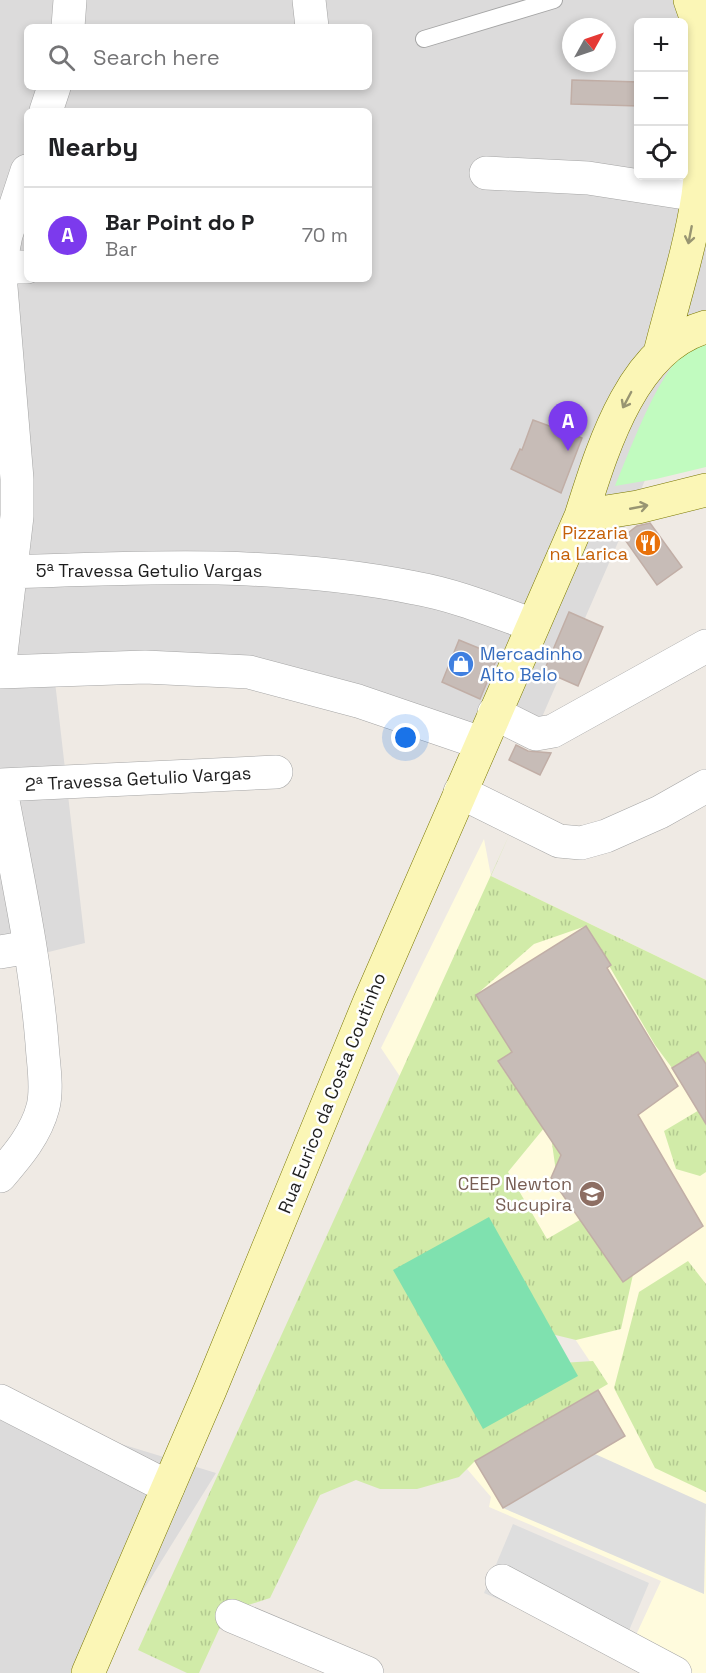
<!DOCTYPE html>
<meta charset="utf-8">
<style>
body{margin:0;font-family:"Space Grotesk",sans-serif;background:#f2f2f2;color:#202124}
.controls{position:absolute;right:18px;top:18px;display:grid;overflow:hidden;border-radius:9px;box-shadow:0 3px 9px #0003}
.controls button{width:54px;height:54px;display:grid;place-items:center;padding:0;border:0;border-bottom:2px solid #e0e0e0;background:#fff;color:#202124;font:30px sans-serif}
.compass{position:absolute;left:562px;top:18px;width:54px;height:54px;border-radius:50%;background:#fff;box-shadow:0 3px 9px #0003;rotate:50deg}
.you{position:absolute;left:406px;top:738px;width:21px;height:21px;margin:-15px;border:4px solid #fff;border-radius:50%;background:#1a73e8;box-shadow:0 0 0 9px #1a73e833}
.badge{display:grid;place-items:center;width:39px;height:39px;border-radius:50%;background:#7c3aed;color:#fff;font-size:20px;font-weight:700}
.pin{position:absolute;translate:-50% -50px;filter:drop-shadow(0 2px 3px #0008)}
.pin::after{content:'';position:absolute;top:32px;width:21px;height:18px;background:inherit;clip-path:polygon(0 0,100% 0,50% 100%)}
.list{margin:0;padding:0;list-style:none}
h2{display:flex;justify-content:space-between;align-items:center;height:78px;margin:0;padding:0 24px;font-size:26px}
h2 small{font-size:20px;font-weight:400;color:#757577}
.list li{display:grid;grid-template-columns:39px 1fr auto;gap:18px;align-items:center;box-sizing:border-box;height:96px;padding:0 24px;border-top:2px solid #e0e0e0}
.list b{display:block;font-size:22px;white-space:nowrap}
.list p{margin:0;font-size:20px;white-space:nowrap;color:#757577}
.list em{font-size:20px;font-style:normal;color:#757577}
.icon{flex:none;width:33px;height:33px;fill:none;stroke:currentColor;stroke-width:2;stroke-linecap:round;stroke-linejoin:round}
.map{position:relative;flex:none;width:706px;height:1673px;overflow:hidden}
.search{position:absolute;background:#fff;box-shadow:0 3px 9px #0003;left:24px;top:24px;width:348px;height:66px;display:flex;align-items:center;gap:15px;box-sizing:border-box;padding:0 21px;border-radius:9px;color:#757577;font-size:22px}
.panel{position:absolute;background:#fff;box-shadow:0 3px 9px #0003;left:24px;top:108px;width:348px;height:174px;border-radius:9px}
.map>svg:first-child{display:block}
</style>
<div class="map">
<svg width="706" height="1673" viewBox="0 0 706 1673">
<defs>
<pattern id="grass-tufts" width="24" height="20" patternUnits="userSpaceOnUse" patternTransform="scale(1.5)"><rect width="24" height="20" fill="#d1eba8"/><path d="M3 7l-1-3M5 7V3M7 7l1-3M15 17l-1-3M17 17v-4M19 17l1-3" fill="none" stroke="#b3c990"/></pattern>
</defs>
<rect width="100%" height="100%" fill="#efeae4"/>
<path fill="#dcdbdb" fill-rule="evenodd" d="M0,0H706V340L532,740L279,679L54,673L85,943L0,964ZM638,22H684V176H638ZM27,27H369V87H27ZM571,27H607V63H571ZM27,111H369V279H27Z
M0,1407L216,1473L92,1673H0Z"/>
<path fill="#fffbdd" d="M484,839L491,876L706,980V1673H679L630,1648L661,1581L489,1507L491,1497L456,1456L599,1375L381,1048Z"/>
<path fill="url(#grass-tufts)" d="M511,831L491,876L706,980V1064L698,1052L672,1068L655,1045L586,926L534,944L476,995L497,1029L520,1033L517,1049L498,1062L524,1100L628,1104L556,1172L549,1122L508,1172L547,1239L585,1217L634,1270L621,1329L576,1340L539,1331L545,1364L593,1361L608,1384L475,1461L459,1477L417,1489H380L356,1480L320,1495L270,1598L227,1612L199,1673H187L138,1650Z
M706,1106V1172L700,1176L676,1169L664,1131Z
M688,1261L706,1284V1492L655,1468L614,1388L639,1292Z"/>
<path fill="#c1fbbf" d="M706,345V467L656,479L615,486C630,451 658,371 688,350C693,347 701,346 706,345Z"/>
<path fill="#7fe1af" d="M489,1217L578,1376L483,1429L393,1270Z"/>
<path fill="#dedede" d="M595,1454L706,1504L704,1594L503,1508Z
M513,1524L649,1583L620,1652L484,1593Z"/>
<path fill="#c7bcb7" stroke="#c1aea6" stroke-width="1.5" d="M572,80L639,82V106L571,104Z
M533,420L582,438L561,493L511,469L520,449L522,450Z
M650,523L682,567L657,585L623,537L637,526Z
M569,612L603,627L578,686L544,671Z
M459,640L498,656L480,699L442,682Z
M516,745L528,751L551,753L540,775L509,760Z
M586,926L611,965L607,968L678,1086L638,1115L703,1226L623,1282L551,1178L561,1155L498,1061L512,1052L476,995Z
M698,1052L706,1064V1124L672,1068Z
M598,1390L625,1436L503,1508L475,1461Z"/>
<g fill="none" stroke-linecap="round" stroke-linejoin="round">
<g stroke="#a5a5a5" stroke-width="18">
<path id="service" d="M424,39L554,0"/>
</g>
<g stroke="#a5a5a5" stroke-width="34">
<path id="minor" d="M309,0L312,27
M68,27L70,0
M46,111L54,87
M486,173L588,178L698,195
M0,265L6,235L27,171
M0,267H27
M0,275L17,479V516L0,662
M10,572C145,567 281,561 415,588C455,595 494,611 533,625
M0,672L145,667L249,672L358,701L481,743
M494,713L536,734L553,731L706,646
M0,785C16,871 35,956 42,1043C43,1063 48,1087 43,1107C36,1134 18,1155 0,1176
M0,785L276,772
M460,792L559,841L581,843L606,836L660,812L706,786
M0,952L30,947
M0,1401L168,1487
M502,1581L675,1673
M232,1616L367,1673"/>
</g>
<g stroke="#797701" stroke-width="34">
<path id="secondary" d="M690,0L706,46
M660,353C673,301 690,249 698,196C705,142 702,85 702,30
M581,516L638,507L706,490
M88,1673L210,1390L369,1003L581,516C602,450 632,347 706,327"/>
</g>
<use href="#service" stroke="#fff" stroke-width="16"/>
<use href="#minor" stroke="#fff" stroke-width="33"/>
<use href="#secondary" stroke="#fbf6b6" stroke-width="33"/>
</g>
<defs><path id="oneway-shaft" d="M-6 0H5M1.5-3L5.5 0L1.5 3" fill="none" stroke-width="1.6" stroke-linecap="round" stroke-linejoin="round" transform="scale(1.5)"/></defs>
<g stroke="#989572">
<use href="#oneway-shaft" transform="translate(690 235) rotate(101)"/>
<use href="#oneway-shaft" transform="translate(627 400) rotate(118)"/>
<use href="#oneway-shaft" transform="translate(639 507) rotate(-11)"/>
</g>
<defs>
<g id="restaurant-disc" transform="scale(1.35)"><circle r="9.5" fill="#e8710a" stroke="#fff"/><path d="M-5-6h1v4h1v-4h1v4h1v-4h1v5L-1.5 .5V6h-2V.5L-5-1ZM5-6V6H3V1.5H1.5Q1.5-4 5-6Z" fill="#fff"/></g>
<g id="shop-disc" transform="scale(1.35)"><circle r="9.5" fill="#3f7fe0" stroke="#fff"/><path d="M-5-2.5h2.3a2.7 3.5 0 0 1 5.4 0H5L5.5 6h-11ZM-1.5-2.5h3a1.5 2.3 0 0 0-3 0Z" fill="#fff"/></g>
<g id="school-disc" transform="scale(1.35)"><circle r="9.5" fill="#8d6e63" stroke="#fff"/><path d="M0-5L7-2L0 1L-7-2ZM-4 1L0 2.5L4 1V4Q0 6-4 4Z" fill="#fff"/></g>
</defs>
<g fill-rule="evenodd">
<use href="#restaurant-disc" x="648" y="543"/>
<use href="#shop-disc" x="461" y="664"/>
<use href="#school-disc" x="592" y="1194"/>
</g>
<g text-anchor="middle" stroke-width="5" stroke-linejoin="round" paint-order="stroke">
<g font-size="18" fill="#c56008" stroke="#fff" text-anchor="end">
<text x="628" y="539">Pizzaria<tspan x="628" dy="21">na Larica</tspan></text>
</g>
<g font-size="18" fill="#1e1e1e" stroke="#fff">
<text x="149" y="577">5ª Travessa Getulio Vargas</text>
<text transform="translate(138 779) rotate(-3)" y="6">2ª Travessa Getulio Vargas</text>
<text transform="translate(332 1093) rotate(-68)" y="6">Rua Eurico da Costa Coutinho</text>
</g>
<g font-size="18" fill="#366cbe" stroke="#fff" text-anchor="start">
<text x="480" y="660">Mercadinho<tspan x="480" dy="21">Alto Belo</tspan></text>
</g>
<g font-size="18" fill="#785e54" stroke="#fff" text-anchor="end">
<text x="572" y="1190">CEEP Newton<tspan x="572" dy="21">Sucupira</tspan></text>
</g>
</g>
</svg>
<div class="controls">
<button>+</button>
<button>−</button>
<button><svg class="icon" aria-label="locate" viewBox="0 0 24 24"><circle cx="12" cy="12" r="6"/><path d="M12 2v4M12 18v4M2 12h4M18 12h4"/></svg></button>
</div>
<svg class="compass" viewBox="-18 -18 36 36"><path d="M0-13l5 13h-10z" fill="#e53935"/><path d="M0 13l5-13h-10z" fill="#757577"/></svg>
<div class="you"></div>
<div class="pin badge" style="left:568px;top:451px">A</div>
<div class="search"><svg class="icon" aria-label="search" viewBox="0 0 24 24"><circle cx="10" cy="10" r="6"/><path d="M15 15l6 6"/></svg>Search here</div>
<section class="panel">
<h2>Nearby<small></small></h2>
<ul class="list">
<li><span class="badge">A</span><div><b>Bar Point do P</b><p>Bar</p></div><em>70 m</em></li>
</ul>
</section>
</div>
